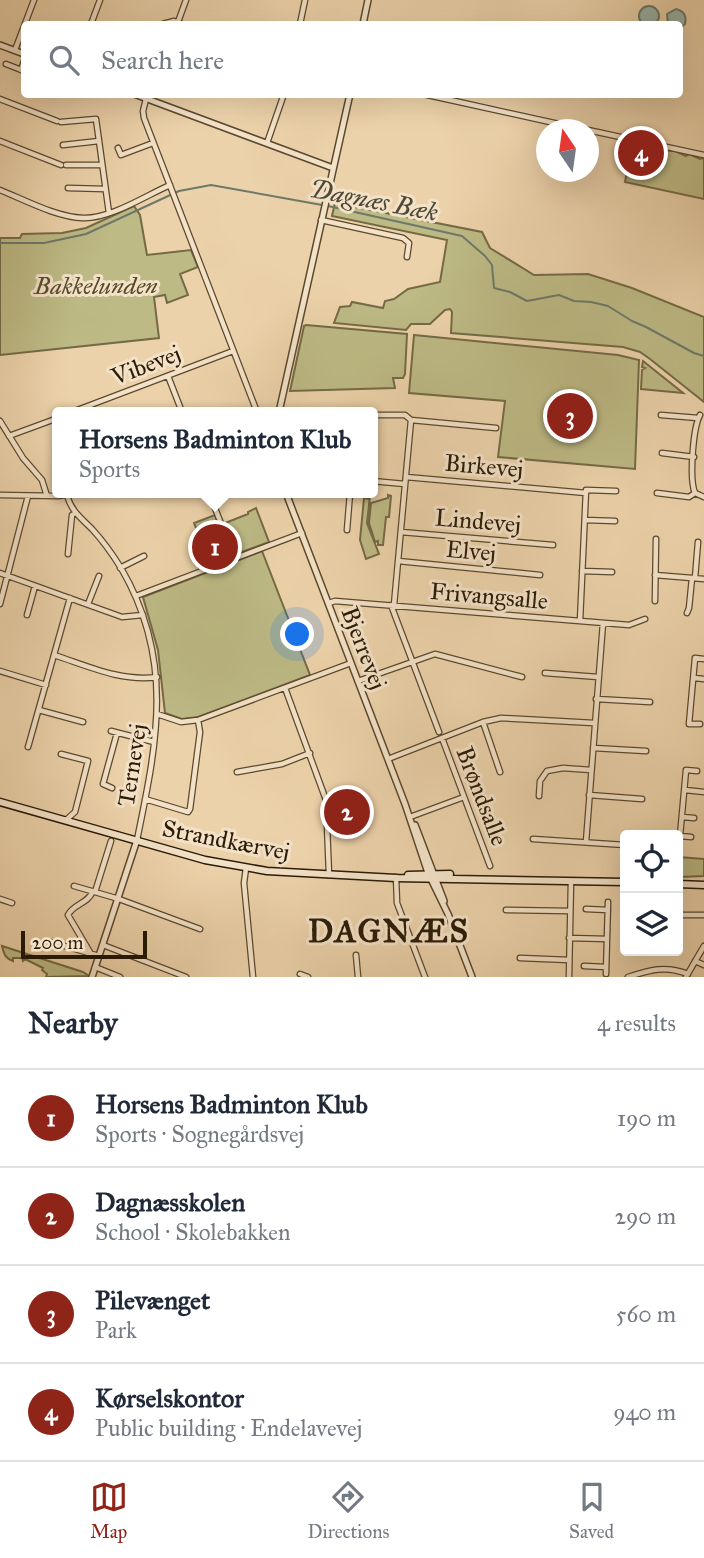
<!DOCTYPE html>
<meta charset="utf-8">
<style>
body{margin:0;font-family:"IM FELL Great Primer",serif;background:#f6f6f7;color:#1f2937}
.controls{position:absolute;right:21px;bottom:21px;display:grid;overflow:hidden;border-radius:7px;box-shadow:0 7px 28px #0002}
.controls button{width:63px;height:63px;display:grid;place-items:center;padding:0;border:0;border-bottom:2px solid #e0e1e3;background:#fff;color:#1f2937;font:35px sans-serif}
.compass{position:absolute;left:536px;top:119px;width:63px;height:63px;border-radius:50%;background:#fff;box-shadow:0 7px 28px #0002;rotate:347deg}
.scale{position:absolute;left:21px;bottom:18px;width:126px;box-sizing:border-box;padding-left:7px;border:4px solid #2b1b05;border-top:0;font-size:19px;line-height:24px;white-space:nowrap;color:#2b1b05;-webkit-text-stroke:5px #f3e2c8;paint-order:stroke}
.you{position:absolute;left:298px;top:635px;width:24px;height:24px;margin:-18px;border:5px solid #fff;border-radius:50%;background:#1a73e8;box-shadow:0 0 0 10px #1a73e833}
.badge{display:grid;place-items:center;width:46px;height:46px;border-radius:50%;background:#8f2418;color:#fff;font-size:23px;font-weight:700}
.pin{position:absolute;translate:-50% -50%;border:4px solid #fff;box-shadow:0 2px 7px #0006}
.popup{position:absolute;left:52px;top:407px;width:326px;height:91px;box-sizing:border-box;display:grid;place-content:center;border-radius:7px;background:#fff;filter:drop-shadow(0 2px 5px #0005);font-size:23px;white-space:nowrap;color:#747a83}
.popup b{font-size:26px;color:#1f2937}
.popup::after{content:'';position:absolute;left:50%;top:100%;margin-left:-14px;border:14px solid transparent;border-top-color:#fff}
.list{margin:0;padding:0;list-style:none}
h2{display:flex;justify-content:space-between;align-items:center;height:91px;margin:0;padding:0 28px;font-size:30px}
h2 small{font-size:23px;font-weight:400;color:#747a83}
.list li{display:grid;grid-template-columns:46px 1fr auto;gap:21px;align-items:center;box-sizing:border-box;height:98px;padding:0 28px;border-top:2px solid #e0e1e3}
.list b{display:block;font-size:26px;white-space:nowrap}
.list p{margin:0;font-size:23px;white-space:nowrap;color:#747a83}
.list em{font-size:23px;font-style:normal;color:#747a83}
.icon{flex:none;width:38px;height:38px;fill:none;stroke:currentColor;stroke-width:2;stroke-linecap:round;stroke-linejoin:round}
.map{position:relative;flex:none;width:704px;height:977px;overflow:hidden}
.search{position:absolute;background:#fff;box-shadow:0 7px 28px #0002;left:21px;right:21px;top:21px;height:77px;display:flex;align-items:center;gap:18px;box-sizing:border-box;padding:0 24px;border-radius:7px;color:#747a83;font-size:26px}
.sheet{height:483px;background:#fff}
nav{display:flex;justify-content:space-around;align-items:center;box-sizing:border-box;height:98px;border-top:2px solid #e0e1e3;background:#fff;font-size:19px;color:#747a83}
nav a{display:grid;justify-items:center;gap:4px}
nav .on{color:#8f2418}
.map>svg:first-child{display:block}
</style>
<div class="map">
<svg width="704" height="977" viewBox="0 0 704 977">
<rect width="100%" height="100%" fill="#ecd2aa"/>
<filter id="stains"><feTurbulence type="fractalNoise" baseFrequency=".00286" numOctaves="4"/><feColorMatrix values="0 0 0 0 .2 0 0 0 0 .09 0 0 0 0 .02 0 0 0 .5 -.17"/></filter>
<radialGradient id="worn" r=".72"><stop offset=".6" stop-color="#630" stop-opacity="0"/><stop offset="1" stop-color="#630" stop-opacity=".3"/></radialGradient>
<path fill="#bdba85" stroke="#746a45" stroke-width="2" d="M635,143L656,147L659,150L675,151L686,156L689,154L700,159L704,158V199L625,182L632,145Z
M335,203L482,232L490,248L534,275L588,274L632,288L704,317V402L650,359L640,352L623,347L451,333L452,312L450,309L445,310L430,324H411L406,330L334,323L340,307L350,306L352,302L383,308L385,301L394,299L408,289L440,282L447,240L332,216Z
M134,206L140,215L147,255L191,250L198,267L180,274L188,295L167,303L165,295L154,297L159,338L0,355V238H20L22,234L62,233L86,228Z
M306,325L407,334L405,374L403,378H393L395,388L290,391L304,326Z
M414,335L618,355L639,360L635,469L498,457L505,401L409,393Z
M643,361L683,393L641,389L642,370L645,368L642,367Z
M388,495L391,496L389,517H386L383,545H378V541L375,542L369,523L371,503L388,498Z
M370,496L367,523L379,554L366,559L360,540L364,498L369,499Z
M256,508L269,542L239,553L236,552L225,523L248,514V512Z
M215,515L230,554L229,558L211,564L194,523Z
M262,551L310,675L198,717L182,719L165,713L158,650L143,597Z
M678,857L704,859V876L680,877Z
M2,946L83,972L89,976L46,977L47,974L42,970L43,968L25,959L23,961L22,958H13V961C5,958 4,954 2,946Z"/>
<path fill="#99b7ac" stroke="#6d7969" stroke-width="2" d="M639 16a10 10 0 1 1 20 0a10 10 0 1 1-20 0Z
M676,9C684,11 687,16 685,24L680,29V24H668L667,14Z"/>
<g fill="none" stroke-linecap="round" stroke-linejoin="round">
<path stroke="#6d7969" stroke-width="2" d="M328,206L462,236L485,256L492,265L494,288L510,292L527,301L559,295L574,301L591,302L608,306L632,321L646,327L694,353L704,356
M0,243H44L86,234L179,191L211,185L322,205"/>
<g stroke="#5b492e" stroke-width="7">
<path id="minor" d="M178,22L186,0
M91,24L100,0
M163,24L174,21L182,24
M300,24L305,0
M15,50L34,0
M6,64L24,71
M21,70L24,61
M423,94L586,130
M0,99L57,121
M146,99L143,111L144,118L257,412
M61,122L96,119L109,213
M588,130L704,155
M0,141L61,165
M267,143L284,94
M63,145L99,141
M118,148L121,155L153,143
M66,165H102
M68,188L105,189
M0,190C25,200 56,217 83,218C110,219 145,196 170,185
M321,220L403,238L409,243L407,257
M168,376L182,412
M72,412L233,351
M372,415H405L411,420L496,428
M661,415L698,418
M700,415C693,428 689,479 695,493L704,497
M0,421L23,458L42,480L47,496
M9,436L58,418
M662,453L694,457
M406,477L586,493
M372,481L405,484
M209,493L235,559
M657,493L689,497L695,493
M0,495L58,496L78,493
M67,495C71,511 81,518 92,529C103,541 113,555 121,568C175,660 157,743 137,840
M585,520L615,521
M347,530L350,493
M401,532L553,545
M68,554L72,515L75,513
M398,561L540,575
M120,568L144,556
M582,571L612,572
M0,573L122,617L143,615
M655,575L704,579
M695,578L698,542
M136,596L302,533
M655,601L656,539
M329,603L335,601L629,625L645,619
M0,604L28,496
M88,604L99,576
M391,605L439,732
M394,605L411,420
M687,613L689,608L692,578
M27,615L35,586
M580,621L586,490L616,491
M54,655C88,666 121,682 157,677
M0,671L46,685
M545,673L598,677
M694,678L704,679
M358,681L435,654L522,677
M285,688L326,800L329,875
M596,699L650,702
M39,710L83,722
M157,714L181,722L198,720L351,663
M483,722L500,772
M700,724H689L695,658L704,659
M111,731L154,742
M442,738L490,866
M28,747L70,598
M593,748L646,751
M61,754L88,761L75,812L66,820
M388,759L483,722L501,718L594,723
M237,772L282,764L310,753
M112,788L103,784L117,733
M685,790L704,792
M589,795L642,799
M539,796L540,781L547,771L563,768L591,770
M145,799L188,812L190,809L200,732L198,720
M410,817L464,797
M682,817L694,818
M691,837L680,836L686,770L697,771
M533,839L625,845
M586,842L603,623
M246,868L244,883L253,977
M396,877L397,903L425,977
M74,886L119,899L200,929
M95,892L111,841
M0,899L12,903
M586,909L608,910
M506,910L570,911
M678,915H704
M569,938L607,939
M51,942L99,956
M103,945L186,977
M91,954L68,915C73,904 88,904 93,891
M356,955L358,977
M520,958L569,960
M695,961L704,965
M584,966L606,967
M95,967L120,977
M300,974L308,977
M606,974L608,902
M569,977L571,881
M628,977C650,970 665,965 688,974
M686,977L704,946"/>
</g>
<g stroke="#5b492e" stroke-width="8">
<path id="tertiary" d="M363,24L368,0
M0,45L24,54
M134,94L333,168
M279,412L350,94
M286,493L405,804L428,873L448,914
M415,825L444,901
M448,914L472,977
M92,977L137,840"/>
</g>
<g stroke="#2b1b05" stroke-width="9">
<path id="secondary" d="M0,802L205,860L267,871L396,878L625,882
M408,875L450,874
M678,884L704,885"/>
</g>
<use href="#minor" stroke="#f3e2c8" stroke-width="4.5"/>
<use href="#tertiary" stroke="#f3e2c8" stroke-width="5"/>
<use href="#secondary" stroke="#f3e2c8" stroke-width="6"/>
</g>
<g text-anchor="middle" stroke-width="6" stroke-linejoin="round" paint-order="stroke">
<g font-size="24" font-style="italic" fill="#574b2b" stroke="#f3e2c8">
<text x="96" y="294">Bakkelunden</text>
</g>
<g font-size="24" fill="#2b1b05" stroke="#f3e2c8">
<text transform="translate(146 365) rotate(-21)" y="8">Vibevej</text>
<text transform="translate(484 466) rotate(5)" y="8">Birkevej</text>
<text transform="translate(478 521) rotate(5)" y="8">Lindevej</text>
<text transform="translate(471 551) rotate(5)" y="8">Elvej</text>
<text transform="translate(489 596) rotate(5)" y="8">Frivangsalle</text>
<text transform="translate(364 648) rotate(69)" y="8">Bjerrevej</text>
<text transform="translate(132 765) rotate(-81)" y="8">Ternevej</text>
<text transform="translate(482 796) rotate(69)" y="8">Brøndsalle</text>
<text transform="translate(226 840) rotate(11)" y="8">Strandkærvej</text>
</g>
<g font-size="26" font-style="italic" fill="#4c4a37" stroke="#f3e2c8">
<text transform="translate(374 200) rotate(11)" y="9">Dagnæs Bæk</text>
</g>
<g font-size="32" font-weight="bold" letter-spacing="2" fill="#2b1b05" stroke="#f3e2c8">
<text x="389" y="942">DAGNÆS</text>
</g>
</g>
<rect width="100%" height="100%" filter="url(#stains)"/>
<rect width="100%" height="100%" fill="url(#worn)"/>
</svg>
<div class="controls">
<button><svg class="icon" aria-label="locate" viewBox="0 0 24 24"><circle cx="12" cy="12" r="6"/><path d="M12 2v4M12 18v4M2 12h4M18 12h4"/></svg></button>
<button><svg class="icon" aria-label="layers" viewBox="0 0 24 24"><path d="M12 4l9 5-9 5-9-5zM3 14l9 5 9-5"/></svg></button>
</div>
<svg class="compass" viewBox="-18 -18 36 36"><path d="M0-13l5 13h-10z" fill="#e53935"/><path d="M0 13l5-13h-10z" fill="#747a83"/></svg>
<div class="scale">200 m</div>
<div class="you"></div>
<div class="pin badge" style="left:215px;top:547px">1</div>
<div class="popup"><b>Horsens Badminton Klub</b>Sports</div>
<div class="pin badge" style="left:347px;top:812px">2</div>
<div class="pin badge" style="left:570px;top:416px">3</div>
<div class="pin badge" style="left:641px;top:153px">4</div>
<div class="search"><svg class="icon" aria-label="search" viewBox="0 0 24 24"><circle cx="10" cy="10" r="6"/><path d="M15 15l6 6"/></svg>Search here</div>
</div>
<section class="sheet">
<h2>Nearby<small>4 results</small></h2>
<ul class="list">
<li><span class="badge">1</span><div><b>Horsens Badminton Klub</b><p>Sports · Sognegårdsvej</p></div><em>190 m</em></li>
<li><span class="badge">2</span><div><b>Dagnæsskolen</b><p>School · Skolebakken</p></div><em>290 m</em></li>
<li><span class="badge">3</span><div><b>Pilevænget</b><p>Park</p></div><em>560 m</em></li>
<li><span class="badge">4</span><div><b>Kørselskontor</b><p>Public building · Endelavevej</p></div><em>940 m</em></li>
</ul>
</section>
<nav>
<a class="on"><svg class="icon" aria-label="map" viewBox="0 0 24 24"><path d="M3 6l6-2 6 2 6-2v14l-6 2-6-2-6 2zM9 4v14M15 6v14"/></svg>Map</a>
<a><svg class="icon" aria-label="directions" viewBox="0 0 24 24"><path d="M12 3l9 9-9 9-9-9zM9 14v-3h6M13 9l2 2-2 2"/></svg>Directions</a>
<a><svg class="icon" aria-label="saved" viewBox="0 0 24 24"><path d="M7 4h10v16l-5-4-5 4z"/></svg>Saved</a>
</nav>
